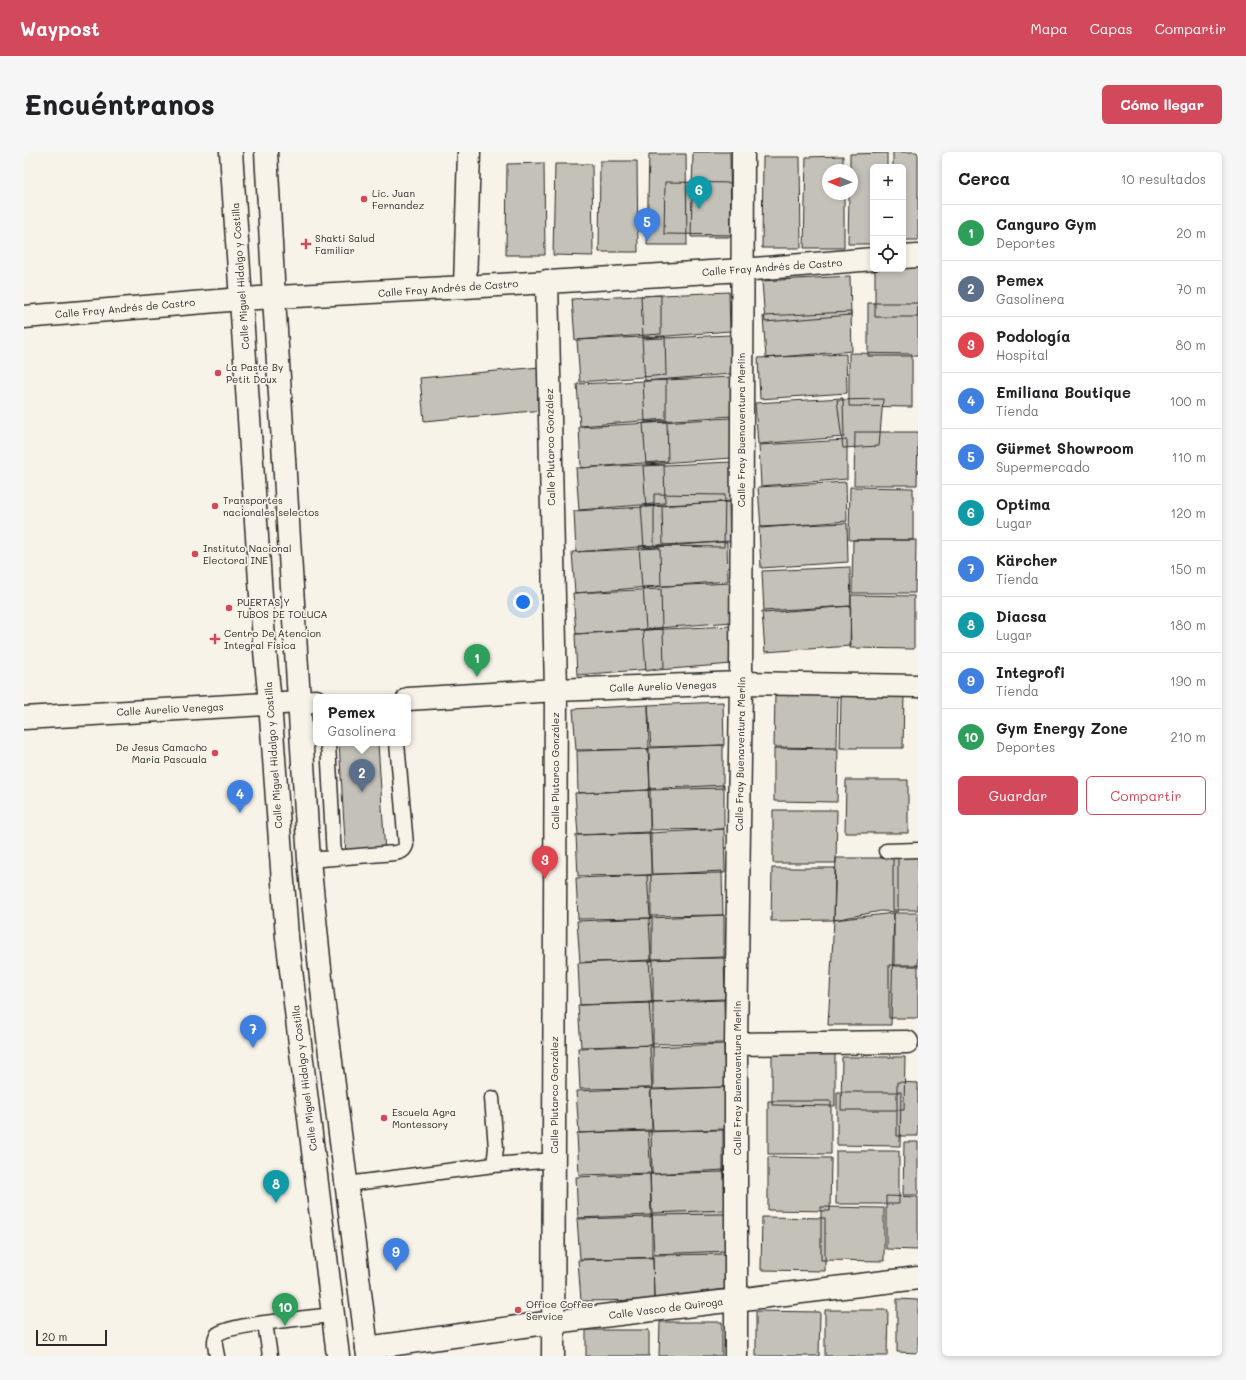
<!DOCTYPE html>
<html lang="es">
<meta charset="utf-8">
<style>
body{margin:0;font-family:Mali,sans-serif;background:#f6f6f6;color:#202124}
.controls{position:absolute;right:12px;top:12px;display:grid;overflow:hidden;border-radius:6px;box-shadow:0 2px 6px #0003}
.controls button{width:36px;height:36px;display:grid;place-items:center;padding:0;border:0;border-bottom:1px solid #e0e0e0;background:#fff;color:#202124;font:20px sans-serif}
.compass{position:absolute;left:798px;top:12px;width:36px;height:36px;border-radius:50%;background:#fff;box-shadow:0 2px 6px #0003;rotate:271deg}
.scale{position:absolute;left:12px;bottom:10px;width:71px;box-sizing:border-box;padding-left:4px;border:2px solid #2b2b2b;border-top:0;font-size:11px;line-height:14px;white-space:nowrap;color:#2b2b2b;-webkit-text-stroke:3px #f7f3e8;paint-order:stroke}
.you{position:absolute;left:499px;top:450px;width:14px;height:14px;margin:-10px;border:3px solid #fff;border-radius:50%;background:#1a73e8;box-shadow:0 0 0 6px #1a73e833}
.badge{display:grid;place-items:center;width:26px;height:26px;border-radius:50%;background:#d1495b;color:#fff;font-size:13px;font-weight:700}
.pin{position:absolute;translate:-50% -33px;filter:drop-shadow(0 1px 2px #0008)}
.pin::after{content:'';position:absolute;top:21px;width:14px;height:12px;background:inherit;clip-path:polygon(0 0,100% 0,50% 100%)}
.popup{position:absolute;left:289px;top:542px;width:98px;height:52px;box-sizing:border-box;display:grid;place-content:center;border-radius:6px;background:#fff;filter:drop-shadow(0 1px 3px #0005);font-size:13px;white-space:nowrap;color:#757577}
.popup b{font-size:15px;color:#202124}
.popup::after{content:'';position:absolute;left:50%;top:100%;margin-left:-8px;border:8px solid transparent;border-top-color:#fff}
.list{margin:0;padding:0;list-style:none}
h2{display:flex;justify-content:space-between;align-items:center;height:52px;margin:0;padding:0 16px;font-size:17px}
h2 small{font-size:13px;font-weight:400;color:#757577}
.list li{display:grid;grid-template-columns:26px 1fr auto;gap:12px;align-items:center;box-sizing:border-box;height:56px;padding:0 16px;border-top:1px solid #e0e0e0}
.list b{display:block;font-size:15px;white-space:nowrap}
.list p{margin:0;font-size:13px;white-space:nowrap;color:#757577}
.list em{font-size:13px;font-style:normal;color:#757577}
.actions{display:flex;gap:8px;padding:12px 16px}
.actions a{flex:1;padding:9px 0;border:1px solid #d1495b;border-radius:6px;text-align:center;font-size:14px;color:#d1495b}
.actions .main{background:#d1495b;color:#fff}
.icon{flex:none;width:22px;height:22px;fill:none;stroke:currentColor;stroke-width:2;stroke-linecap:round;stroke-linejoin:round}
.map{position:relative;flex:none;width:894px;height:1204px;overflow:hidden;border-radius:6px}
header{display:flex;align-items:center;gap:24px;box-sizing:border-box;height:56px;padding:0 20px;background:#d1495b;color:#fff}
header strong{font-size:19px}
nav{display:flex;gap:22px;margin-inline-start:auto;font-size:14px}
.intro{display:flex;align-items:center;justify-content:space-between;box-sizing:border-box;height:96px;padding:0 24px}
h1{margin:0;font-size:28px}
.button{padding:10px 18px;border-radius:6px;background:#d1495b;color:#fff;font-size:14px;font-weight:700}
main{display:flex;gap:24px;padding:0 24px}
aside{flex:1;background:#fff;border-radius:6px;box-shadow:0 2px 6px #0003}
.map>svg:first-child{display:block}
</style>
<header>
<strong>Waypost</strong>
<nav><a>Mapa</a><a>Capas</a><a>Compartir</a></nav>
</header>
<div class="intro"><h1>Encuéntranos</h1><a class="button">Cómo llegar</a></div>
<main>
<div class="map">
<svg width="894" height="1204" viewBox="0 0 894 1204">
<rect width="100%" height="100%" fill="#f7f3e8"/>
<filter id="ink" filterUnits="userSpaceOnUse"><feTurbulence type="fractalNoise" baseFrequency=".025" numOctaves="2"/><feDisplacementMap in="SourceGraphic" scale="8" xChannelSelector="R" yChannelSelector="G"/><feConvolveMatrix kernelMatrix="1 2 1 2 8 2 1 2 1" color-interpolation-filters="sRGB"/></filter>
<g filter="url(#ink)">
<path fill="#c4c1b9" stroke="#2b2b2b" d="M669,0H706L707,85H667Z
M869,0H894V88H879V15H869Z
M863,1V15H849V92H824L825,42H828V18H826V2Z
M625,2H662L663,93H623Z
M819,4V18H804V42H820V96H780L782,5Z
M739,5H776L777,96H738Z
M576,9H613L614,100H575Z
M520,11L521,103H482L483,12Z
M531,12H568L569,104L529,103Z
M641,30L710,31V83L640,82Z
M879,112H894V165H851V117H879Z
M826,124L827,163L741,170L738,129Z
M705,140L706,179L619,186L617,144Z
M637,143V182L551,188L548,147Z
M844,151H894V204H844Z
M827,160L828,199L742,206L739,164Z
M706,183L707,222L621,229L618,187Z
M641,184L642,223L556,230L553,188Z
M825,201L888,202V255L825,254Z
M822,202L823,241L736,247L734,206Z
M516,215L520,258L400,269L396,226Z
M707,225L708,264L621,270L619,229Z
M642,228V267L556,274L553,232Z
M819,246L820,285L734,292L731,251Z
M859,247L855,294L819,296L813,248Z
M707,266L708,306L622,312L619,271Z
M643,270L644,309L557,316L555,275Z
M831,280H894L893,333H830Z
M823,288V327L737,334L735,293Z
M707,310L708,349L622,355L619,314Z
M640,312L641,351L555,358L552,316Z
M822,330L823,369L737,376L734,335Z
M826,335L889,336V388H825Z
M630,342L701,343L700,395L630,394Z
M705,350L706,389L620,396L617,354Z
M638,354L639,393L552,400L550,359Z
M823,371L824,410L737,416L735,375Z
M829,388H892L891,441H828Z
M703,390L704,429L618,436L615,394Z
M636,396L637,434L551,441L548,400Z
M826,415L827,454L740,461L738,419Z
M707,431L708,470L622,477L619,435Z
M637,437L638,476L552,482L549,441Z
M827,443L890,444V497L826,496Z
M826,454L827,494L741,500L738,459Z
M707,474L708,512L622,519L619,478Z
M639,477L640,516L553,523L551,482Z
M751,542L814,543L813,596L750,595Z
M817,543H880L879,596H816Z
M699,550L700,593L627,595L624,553Z
M624,553L625,597L552,598L549,557Z
M315,591H354L361,702L322,704Z
M699,593V636L626,638L624,596Z
M750,596L814,597L813,650L750,649Z
M625,597L626,638L554,641L553,599Z
M822,628H884V681H821Z
M700,633V677L627,678L624,637Z
M626,638V681L554,683L551,641Z
M749,658H813L812,711H749Z
M700,677L701,721L628,722L625,681Z
M627,680V723L554,724L552,683Z
M869,705H894V758H869Z
M812,706H874V760L857,759L810,768Z
M748,716H811L810,768L747,769Z
M698,719L699,763L626,764L623,723Z
M627,723V766L554,767L552,726Z
M870,761H894V814H870Z
M870,761L867,873H804L810,768Z
M700,763V806L627,807L625,766Z
M628,766V809L556,810L553,769Z
M700,805L701,848L628,850L625,808Z
M629,808V851L556,853L554,811Z
M865,813H894V866H865Z
M700,847L701,891L628,892L625,850Z
M629,850V893L557,895L554,853Z
M700,892L701,935L628,937L626,895Z
M629,893V936L556,937L554,896Z
M748,900H811V954L748,953Z
M818,905H881L880,958H817Z
M873,930L894,931V984H873Z
M701,935V978L629,979L626,938Z
M627,936L628,979L555,981L552,939Z
M813,940H877L876,994L813,993Z
M744,949H807V1002H744Z
M699,977V1020L627,1022L624,980Z
M627,978L628,1021L555,1023L553,981Z
M880,990H894V1043H879Z
M812,999H875V1052H812Z
M744,1005L807,1006L806,1059L744,1058Z
M700,1018L701,1062L628,1063L626,1022Z
M626,1022L627,1065L554,1067L552,1025Z
M862,1044L894,1045V1098L862,1097Z
M797,1055L860,1056V1109L797,1108Z
M702,1058L703,1102L630,1103L628,1061Z
M628,1063V1106L556,1107L553,1066Z
M738,1065L801,1066V1119L737,1118Z
M704,1099L701,1137L630,1148L629,1102Z
M629,1105L630,1148L557,1149L554,1108Z
M873,1147L894,1148V1201L873,1200Z
M801,1158H864L863,1204H801Z
M732,1159L796,1160L795,1204H732Z
M636,1170H698V1204H635Z
M562,1178H625V1204H562Z"/>
<g fill="none" stroke-linecap="round" stroke-linejoin="round">
<g stroke="#2b2b2b" stroke-width="17">
<path id="lane" d="M304,591L310,706
M862,699L894,698
M285,708L371,701C377,700 380,699 382,693L373,591
M470,1013L530,1008
M323,1032L470,1013L472,996L468,946
M241,1171L246,1204
M193,1204C192,1198 189,1188 193,1183C201,1173 292,1165 309,1163"/>
</g>
<g stroke="#2b2b2b" stroke-width="25">
<path id="street" d="M879,105L894,104
M523,129L532,538L529,1204
M441,135L445,0
M0,165L217,147L441,135L718,118L849,107
M384,547L532,538L717,531L894,534
M0,566L292,549
M712,892L883,890
M343,1196L529,1170L894,1126
M712,1204V892L717,531L719,0"/>
</g>
<g stroke="#2b2b2b" stroke-width="25">
<path id="secondary" d="M207,0L240,488L246,551L263,785L314,1204
M242,0L250,146L285,708L299,846L344,1204"/>
</g>
<use href="#lane" stroke="#f7f3e8" stroke-width="14"/>
<use href="#street" stroke="#f7f3e8" stroke-width="22"/>
<use href="#secondary" stroke="#f7f3e8" stroke-width="22"/>
</g>
</g>
<g fill="#d1495b" stroke="#f7f3e8" stroke-width="1.5">
<circle cx="340" cy="47" r="4"/>
<path d="M280 86h4v4h4v4h-4v4h-4v-4h-4v-4h4z"/>
<circle cx="194" cy="221" r="4"/>
<circle cx="191" cy="354" r="4"/>
<circle cx="171" cy="402" r="4"/>
<circle cx="205" cy="456" r="4"/>
<path d="M189 481h4v4h4v4h-4v4h-4v-4h-4v-4h4z"/>
<circle cx="191" cy="601" r="4"/>
<circle cx="360" cy="966" r="4"/>
<circle cx="494" cy="1158" r="4"/>
</g>
<g text-anchor="middle" stroke-width="3.5" stroke-linejoin="round" paint-order="stroke">
<g font-size="10" fill="#2b2b2b" stroke="#f7f3e8" text-anchor="start">
<text x="348" y="45">Lic. Juan<tspan x="348" dy="12">Fernandez</tspan></text>
<text x="291" y="90">Shakti Salud<tspan x="291" dy="12">Familiar</tspan></text>
<text x="202" y="219">La Paste By<tspan x="202" dy="12">Petit Doux</tspan></text>
<text x="199" y="352">Transportes<tspan x="199" dy="12">nacionales selectos</tspan></text>
<text x="179" y="400">Instituto Nacional<tspan x="179" dy="12">Electoral INE</tspan></text>
<text x="213" y="454">PUERTAS Y<tspan x="213" dy="12">TUBOS DE TOLUCA</tspan></text>
<text x="200" y="485">Centro De Atencion<tspan x="200" dy="12">Integral Fisica</tspan></text>
<text x="183" y="599" text-anchor="end">De Jesus Camacho<tspan x="183" dy="12">Maria Pascuala</tspan></text>
<text x="368" y="964">Escuela Agra<tspan x="368" dy="12">Montessory</tspan></text>
<text x="502" y="1156">Office Coffee<tspan x="502" dy="12">Service</tspan></text>
</g>
<g font-size="10" fill="#2b2b2b" stroke="#f7f3e8">
<text transform="translate(748 115) rotate(-4)" y="4">Calle Fray Andrés de Castro</text>
<text transform="translate(216 124) rotate(-94)" y="4">Calle Miguel Hidalgo y Costilla</text>
<text transform="translate(424 136) rotate(-4)" y="4">Calle Fray Andrés de Castro</text>
<text transform="translate(101 156) rotate(-5)" y="4">Calle Fray Andrés de Castro</text>
<text transform="translate(717 278) rotate(-90)" y="4">Calle Fray Buenaventura Merlín</text>
<text transform="translate(526 295) rotate(-91)" y="4">Calle Plutarco González</text>
<text transform="translate(639 534) rotate(-2)" y="4">Calle Aurelio Venegas</text>
<text transform="translate(146 557) rotate(-3)" y="4">Calle Aurelio Venegas</text>
<text transform="translate(716 602) rotate(-89)" y="4">Calle Fray Buenaventura Merlín</text>
<text transform="translate(249 603) rotate(-94)" y="4">Calle Miguel Hidalgo y Costilla</text>
<text transform="translate(531 619) rotate(-90)" y="4">Calle Plutarco González</text>
<text transform="translate(280 926) rotate(-97)" y="4">Calle Miguel Hidalgo y Costilla</text>
<text transform="translate(713 926) rotate(-90)" y="4">Calle Fray Buenaventura Merlín</text>
<text transform="translate(530 943) rotate(-90)" y="4">Calle Plutarco González</text>
<text transform="translate(642 1156) rotate(-7)" y="4">Calle Vasco de Quiroga</text>
</g>
</g>
</svg>
<div class="controls">
<button>+</button>
<button>−</button>
<button><svg class="icon" aria-label="locate" viewBox="0 0 24 24"><circle cx="12" cy="12" r="6"/><path d="M12 2v4M12 18v4M2 12h4M18 12h4"/></svg></button>
</div>
<svg class="compass" viewBox="-18 -18 36 36"><path d="M0-13l5 13h-10z" fill="#e53935"/><path d="M0 13l5-13h-10z" fill="#757577"/></svg>
<div class="scale">20 m</div>
<div class="you"></div>
<div class="pin badge" style="left:453px;top:525px;background:#2e9e5b">1</div>
<div class="pin badge" style="left:338px;top:640px;background:#5c6f8a">2</div>
<div class="popup"><b>Pemex</b>Gasolinera</div>
<div class="pin badge" style="left:521px;top:727px;background:#e0444e">3</div>
<div class="pin badge" style="left:216px;top:661px;background:#3f7fe0">4</div>
<div class="pin badge" style="left:623px;top:89px;background:#3f7fe0">5</div>
<div class="pin badge" style="left:675px;top:57px;background:#0f9aa8">6</div>
<div class="pin badge" style="left:229px;top:896px;background:#3f7fe0">7</div>
<div class="pin badge" style="left:252px;top:1051px;background:#0f9aa8">8</div>
<div class="pin badge" style="left:372px;top:1119px;background:#3f7fe0">9</div>
<div class="pin badge" style="left:261px;top:1174px;background:#2e9e5b">10</div>
</div>
<aside>
<h2>Cerca<small>10 resultados</small></h2>
<ul class="list">
<li><span class="badge" style="background:#2e9e5b">1</span><div><b>Canguro Gym</b><p>Deportes</p></div><em>20 m</em></li>
<li><span class="badge" style="background:#5c6f8a">2</span><div><b>Pemex</b><p>Gasolinera</p></div><em>70 m</em></li>
<li><span class="badge" style="background:#e0444e">3</span><div><b>Podología</b><p>Hospital</p></div><em>80 m</em></li>
<li><span class="badge" style="background:#3f7fe0">4</span><div><b>Emiliana Boutique</b><p>Tienda</p></div><em>100 m</em></li>
<li><span class="badge" style="background:#3f7fe0">5</span><div><b>Gürmet Showroom</b><p>Supermercado</p></div><em>110 m</em></li>
<li><span class="badge" style="background:#0f9aa8">6</span><div><b>Optima</b><p>Lugar</p></div><em>120 m</em></li>
<li><span class="badge" style="background:#3f7fe0">7</span><div><b>Kärcher</b><p>Tienda</p></div><em>150 m</em></li>
<li><span class="badge" style="background:#0f9aa8">8</span><div><b>Diacsa</b><p>Lugar</p></div><em>180 m</em></li>
<li><span class="badge" style="background:#3f7fe0">9</span><div><b>Integrofi</b><p>Tienda</p></div><em>190 m</em></li>
<li><span class="badge" style="background:#2e9e5b">10</span><div><b>Gym Energy Zone</b><p>Deportes</p></div><em>210 m</em></li>
</ul>
<div class="actions"><a class="main">Guardar</a><a>Compartir</a></div>
</aside>
</main>
